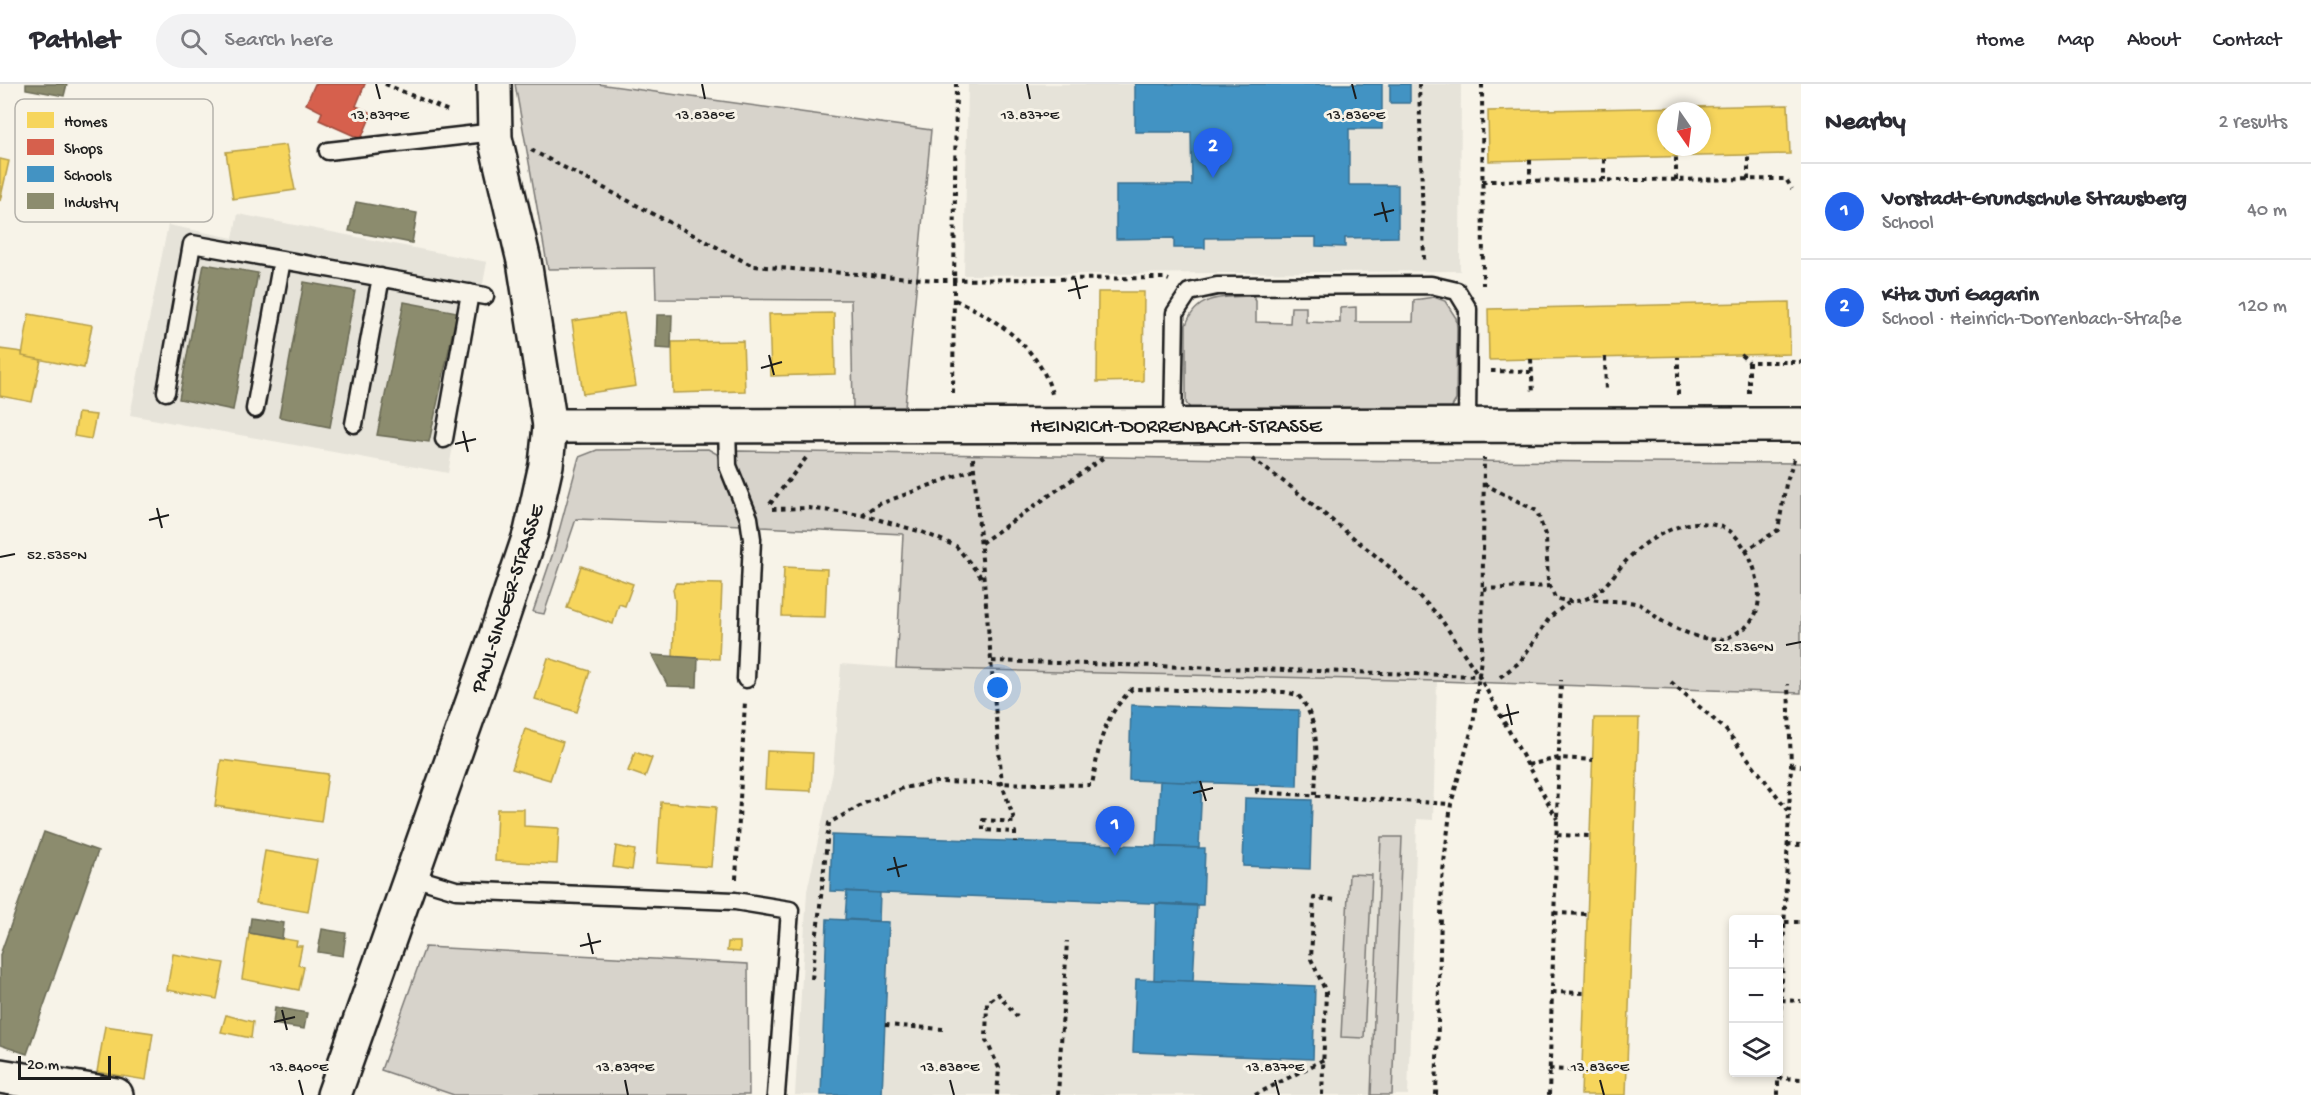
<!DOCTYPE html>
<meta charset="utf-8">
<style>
body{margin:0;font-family:"Gochi Hand",sans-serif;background:#f2f2f3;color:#2b2b33}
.controls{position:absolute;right:18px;bottom:18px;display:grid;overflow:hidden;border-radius:6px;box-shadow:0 3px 9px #0003}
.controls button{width:54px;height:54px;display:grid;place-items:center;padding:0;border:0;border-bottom:2px solid #e1e1e2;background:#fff;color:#2b2b33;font:30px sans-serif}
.compass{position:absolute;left:1657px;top:18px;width:54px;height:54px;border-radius:50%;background:#fff;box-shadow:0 3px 9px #0003;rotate:166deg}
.scale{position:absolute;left:18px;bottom:15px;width:93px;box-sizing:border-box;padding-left:6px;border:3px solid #1c1c1c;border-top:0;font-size:16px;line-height:21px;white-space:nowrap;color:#1c1c1c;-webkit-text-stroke:4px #f7f3e8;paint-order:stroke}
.you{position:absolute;left:998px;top:604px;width:21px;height:21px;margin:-15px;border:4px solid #fff;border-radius:50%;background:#1a73e8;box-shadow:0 0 0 9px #1a73e833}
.badge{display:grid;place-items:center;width:39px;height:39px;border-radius:50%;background:#2563eb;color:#fff;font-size:20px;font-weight:700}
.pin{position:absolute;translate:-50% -50px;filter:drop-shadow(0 2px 3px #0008)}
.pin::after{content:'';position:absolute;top:32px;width:21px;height:18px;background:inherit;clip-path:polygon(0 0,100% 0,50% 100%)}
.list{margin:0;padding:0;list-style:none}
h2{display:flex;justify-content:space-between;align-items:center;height:78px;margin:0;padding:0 24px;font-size:26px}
h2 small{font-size:20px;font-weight:400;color:#7c7c81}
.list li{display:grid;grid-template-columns:39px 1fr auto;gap:18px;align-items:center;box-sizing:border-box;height:96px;padding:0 24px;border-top:2px solid #e1e1e2}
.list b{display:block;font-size:22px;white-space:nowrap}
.list p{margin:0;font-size:20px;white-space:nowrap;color:#7c7c81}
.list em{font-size:20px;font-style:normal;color:#7c7c81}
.icon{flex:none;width:33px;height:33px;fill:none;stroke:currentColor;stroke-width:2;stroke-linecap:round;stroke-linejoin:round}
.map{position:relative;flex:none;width:1801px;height:1011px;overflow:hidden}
header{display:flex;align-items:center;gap:36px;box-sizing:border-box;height:84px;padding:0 30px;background:#fff;border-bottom:2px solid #e1e1e2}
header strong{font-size:28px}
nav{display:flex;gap:33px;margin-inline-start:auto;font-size:21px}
.search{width:420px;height:54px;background:#f2f2f3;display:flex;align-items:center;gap:15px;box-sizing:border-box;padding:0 21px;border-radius:33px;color:#7c7c81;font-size:22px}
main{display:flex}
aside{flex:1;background:#fff}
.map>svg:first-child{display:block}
</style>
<header>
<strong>Pathlet</strong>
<div class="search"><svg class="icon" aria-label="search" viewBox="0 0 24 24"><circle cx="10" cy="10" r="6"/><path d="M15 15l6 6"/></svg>Search here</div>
<nav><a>Home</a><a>Map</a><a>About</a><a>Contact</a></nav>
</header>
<main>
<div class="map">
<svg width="1801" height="1011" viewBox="0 0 1801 1011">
<rect width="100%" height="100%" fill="#f7f3e8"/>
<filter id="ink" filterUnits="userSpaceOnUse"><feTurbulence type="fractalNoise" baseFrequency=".0167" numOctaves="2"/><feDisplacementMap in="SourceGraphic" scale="12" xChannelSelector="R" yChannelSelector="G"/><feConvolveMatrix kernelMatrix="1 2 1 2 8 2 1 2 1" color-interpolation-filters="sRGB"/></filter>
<g filter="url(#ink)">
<path fill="#e6e3d9" d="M968,0H1461L1460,187L964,191Z
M238,130L487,178L448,389L130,331L168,141L233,154Z
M841,580L896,584L1437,597L1433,736L1417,735L1408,1011H795L807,807L833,688Z"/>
<path fill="#d7d3cb" stroke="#7a7874" stroke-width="1.5" d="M515,0H598L931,46L905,323L853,324L851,216L656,215L655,184L548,185Z
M1253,212L1256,217V238L1290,239L1291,223H1306V238L1340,239V224L1356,223V238H1413L1414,216L1434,213L1445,217L1456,234L1457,244L1456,316L1450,326L1194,329L1186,319V241C1197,210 1224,213 1253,212Z
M708,365L717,370L743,441L576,435L544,530L533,528L553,469L579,373L597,366Z
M739,367L1296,376L1801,379V609L1437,597L896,584L903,450L761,443L734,375L736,368Z
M1381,753H1402L1392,1011H1371Z
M1349,790L1372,791L1364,954L1341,953Z
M425,863L748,880L749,1011H454L381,986Z"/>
<path fill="#f6d55c" stroke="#b59e49" stroke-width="1.5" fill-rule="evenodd" d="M1788,21L1790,70L1489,77L1488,27ZM1666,27H1702V63H1666Z
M286,61L295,106L233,115L226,68Z
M0,75L9,77L0,117Z
M1098,208H1144L1143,297L1097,298Z
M1789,218L1790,270L1489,276L1488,225Z
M624,229L636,302L583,310L572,237Z
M834,229L835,290L771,292L769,230Z
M29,230L92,241L84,284L22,272Z
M743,257L745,307L673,309L672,258Z
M0,265L22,268V272L41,276L32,318L0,312Z
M78,329L96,331L91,355L74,352Z
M581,482L633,500L625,522L619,520L613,540L567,524Z
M784,483L827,485L825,533L782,532Z
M676,499L722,500L719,575L673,573L675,518L673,505Z
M548,574L590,587L577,628L535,615Z
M1594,634H1639L1626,1011H1581Z
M525,645L563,658L550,696L512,685Z
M767,667L813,669L811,707L765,705Z
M635,668L652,674L645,693L628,687Z
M221,676L328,690L321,738L215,722Z
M661,718L716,723L711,783L657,779Z
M497,725H524V742L559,744L557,780L495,777Z
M616,762L635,766L632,786L613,783Z
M265,767L317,776L308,828L256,819Z
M249,849L297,857L296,862H302L298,881L304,883L299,906L242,895Z
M728,858H740V868L727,867Z
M173,870L224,879L217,915L167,906Z
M226,931L253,938L251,954L221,948Z
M105,942L153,949L146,996L97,988Z"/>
<path fill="#d6604d" stroke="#9e4c3e" stroke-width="1.5" d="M315,0H365L356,22L372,29L361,55L319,36L322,28L306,20Z"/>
<path fill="#4393c3" stroke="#376f91" stroke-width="1.5" d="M1135,0H1382V45H1349V101H1398V153L1345,154V163L1316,162V153L1205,154V164H1174V154L1116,155V101H1192L1191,48H1135Z
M1390,0H1410V19H1390Z
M1131,621L1299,626L1297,702L1129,696Z
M1160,697L1202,699L1199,764L1157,763Z
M1245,714L1312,716L1310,785L1243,782Z
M832,751L1205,764L1203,821L830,807Z
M847,807L880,809L879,837L845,835Z
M1156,820L1197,822L1193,897L1154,896Z
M827,835L889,838L882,1011H821Z
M1136,895L1315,902L1313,975L1133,968Z"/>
<path fill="#8c8c6e" stroke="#6a6a55" stroke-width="1.5" d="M26,0H67L64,12L26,5Z
M356,118L417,129L412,159L349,147Z
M204,180L258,189L233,326L179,315Z
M304,198L355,207L330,343L279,333Z
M404,218L457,228L429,358L377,351Z
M657,231H672L671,265L656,264Z
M652,571L698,574L697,603L668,602Z
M44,748L98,767L27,970L0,961V871Z
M251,834L284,839L282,855L249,849Z
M322,845L346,849L343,872L318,868Z
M275,923L307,929L304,945L273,940Z"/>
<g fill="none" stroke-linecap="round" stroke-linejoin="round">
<g stroke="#1c1c1c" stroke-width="21">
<path id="lane" d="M328,67L495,48
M166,308L192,160L485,212
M255,325L282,176
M354,340L381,193
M727,341L728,382L749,434L752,455L746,595
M1173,343L1175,229L1189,208L1217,202L1431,201L1457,207L1468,225L1467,341
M444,355L470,209
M413,793L456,806L735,817L790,826L776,1011"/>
</g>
<g stroke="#1c1c1c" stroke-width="38">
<path id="street" d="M550,342L1801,341
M0,992L116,1011"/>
</g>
<g stroke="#1c1c1c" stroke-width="38">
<path id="secondary" d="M334,1011L495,555L531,448L546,381L550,342L524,177L495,54L494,0"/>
</g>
<path stroke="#1c1c1c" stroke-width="4" stroke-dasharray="4.5 4.5" stroke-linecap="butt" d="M385,0L451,28
M1419,0L1424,177
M1482,0L1483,201
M531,66L753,182L936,196L1164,194L1169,196
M1604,75V96
M1530,76V97
M1676,96V73
M1748,96V71
M1482,97L1786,95L1792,105
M955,216C995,233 1041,265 1052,310
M1741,271L1749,278
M1605,273L1606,309
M1531,275L1533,310
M1491,287L1532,288
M953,309L956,0
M1749,309V278H1801
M1678,311V273
M973,374L1002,700L1015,738L983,736V746L1015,748V758
M1252,375L1291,403L1392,485L1439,532L1479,592L1557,735
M1484,400L1537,427L1546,454L1548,497L1555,514C1598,528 1608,492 1635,468C1649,455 1676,440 1696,439C1706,439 1722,441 1731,448C1754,467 1774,525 1743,545C1738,548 1732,552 1727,554C1710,561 1674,545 1659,535C1653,531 1647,524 1641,521C1630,516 1605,518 1591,515
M770,420L806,374
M772,425L808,424L862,431L922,448L956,462L983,495
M862,431L877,421L974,385
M981,459L1103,374
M1745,467L1778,446L1786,400L1795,372
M1483,505L1550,502
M992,577L1479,592
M1500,593L1520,578L1550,533L1568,519
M1671,598L1725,645L1788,726
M1528,681L1559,674L1593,676
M1791,681L1801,682
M1257,704V708L1451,720
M1557,751L1590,752
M1787,760L1801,761
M736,795L745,617
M1554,829L1587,830
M1785,838H1801
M812,895L829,739L865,719L903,704L936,698L1092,701C1100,659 1101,636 1132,605L1284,608L1298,611C1322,639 1316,675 1315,711
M1552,908L1585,909
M1781,916L1801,917
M885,941L943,945
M1549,985L1582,987
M1778,988L1791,681L1788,600
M1778,994L1801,995
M997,1011L999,984L986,956L987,919L998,910L1017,933
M1058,1011L1067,857
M1255,1011L1323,976
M1322,1011L1326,908L1311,875L1314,814L1338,816
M1436,1011L1442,796L1451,720L1473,641L1482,566L1484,374
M1549,1011L1561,596
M1778,1011V994"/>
<use href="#lane" stroke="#f7f3e8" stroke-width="16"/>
<use href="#street" stroke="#f7f3e8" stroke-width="33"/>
<use href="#secondary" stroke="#f7f3e8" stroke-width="33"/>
</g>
</g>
<path fill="none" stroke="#1c1c1c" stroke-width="2" d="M376,0L380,15M702,0L705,15M1027,0L1030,15M1352,0L1356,15M1382,118L1387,138M1374,131L1394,126M1075,194L1080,215M1068,207L1088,202M769,271L774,291M761,284L782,278M463,347L468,368M455,360L476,355M157,424L162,444M149,436L169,431M0,473L15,470M1786,561L1801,558M1507,620L1512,641M1499,633L1519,628M1200,697L1206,717M1193,709L1213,704M894,773L899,793M887,786L907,781M588,849L593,870M580,862L601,857M282,926L287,946M274,938L295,933M299,996L303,1011M625,996L628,1011M950,996L954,1011M1275,996L1279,1011M1600,996L1604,1011"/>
<g text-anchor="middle" stroke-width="6" stroke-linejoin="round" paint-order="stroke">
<g font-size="21" fill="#1c1c1c" stroke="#f7f3e8">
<text x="1176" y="348">HEINRICH-DORRENBACH-STRASSE</text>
<text transform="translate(506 514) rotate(-72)" y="7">PAUL-SINGER-STRASSE</text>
</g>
</g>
<rect x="15" y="15" width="198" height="123" rx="9" fill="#f7f3e8" stroke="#b5b2ab" stroke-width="1.5"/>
<rect x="27" y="28" width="27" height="16" fill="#f6d55c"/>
<rect x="27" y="55" width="27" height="16" fill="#d6604d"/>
<rect x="27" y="82" width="27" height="16" fill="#4393c3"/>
<rect x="27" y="109" width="27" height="16" fill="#8c8c6e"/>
<g font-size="16" fill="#1c1c1c">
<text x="64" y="42">Homes</text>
<text x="64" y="69">Shops</text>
<text x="64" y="96">Schools</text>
<text x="64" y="123">Industry</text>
</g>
<g font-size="15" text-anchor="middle" fill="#1c1c1c" stroke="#f7f3e8" stroke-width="6" stroke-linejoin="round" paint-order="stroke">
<text x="380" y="35">13.839°E</text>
<text x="705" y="35">13.838°E</text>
<text x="1030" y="35">13.837°E</text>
<text x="1356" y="35">13.836°E</text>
<text x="57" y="475">52.535°N</text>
<text x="1744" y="567">52.536°N</text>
<text x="299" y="987">13.840°E</text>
<text x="625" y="987">13.839°E</text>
<text x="950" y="987">13.838°E</text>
<text x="1275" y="987">13.837°E</text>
<text x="1600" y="987">13.836°E</text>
</g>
</svg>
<div class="controls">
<button>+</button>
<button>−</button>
<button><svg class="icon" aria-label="layers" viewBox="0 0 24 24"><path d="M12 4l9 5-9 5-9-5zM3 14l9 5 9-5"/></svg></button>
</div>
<svg class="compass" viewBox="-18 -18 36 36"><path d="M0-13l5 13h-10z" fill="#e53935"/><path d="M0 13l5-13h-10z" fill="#7c7c81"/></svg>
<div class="scale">20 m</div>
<div class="you"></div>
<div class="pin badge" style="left:1115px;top:772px">1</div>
<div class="pin badge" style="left:1213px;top:94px">2</div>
</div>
<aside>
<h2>Nearby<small>2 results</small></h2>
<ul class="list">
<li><span class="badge">1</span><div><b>Vorstadt-Grundschule Strausberg</b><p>School</p></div><em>40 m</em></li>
<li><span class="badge">2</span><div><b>Kita Juri Gagarin</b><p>School · Heinrich-Dorrenbach-Straße</p></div><em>120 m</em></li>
</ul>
</aside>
</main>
